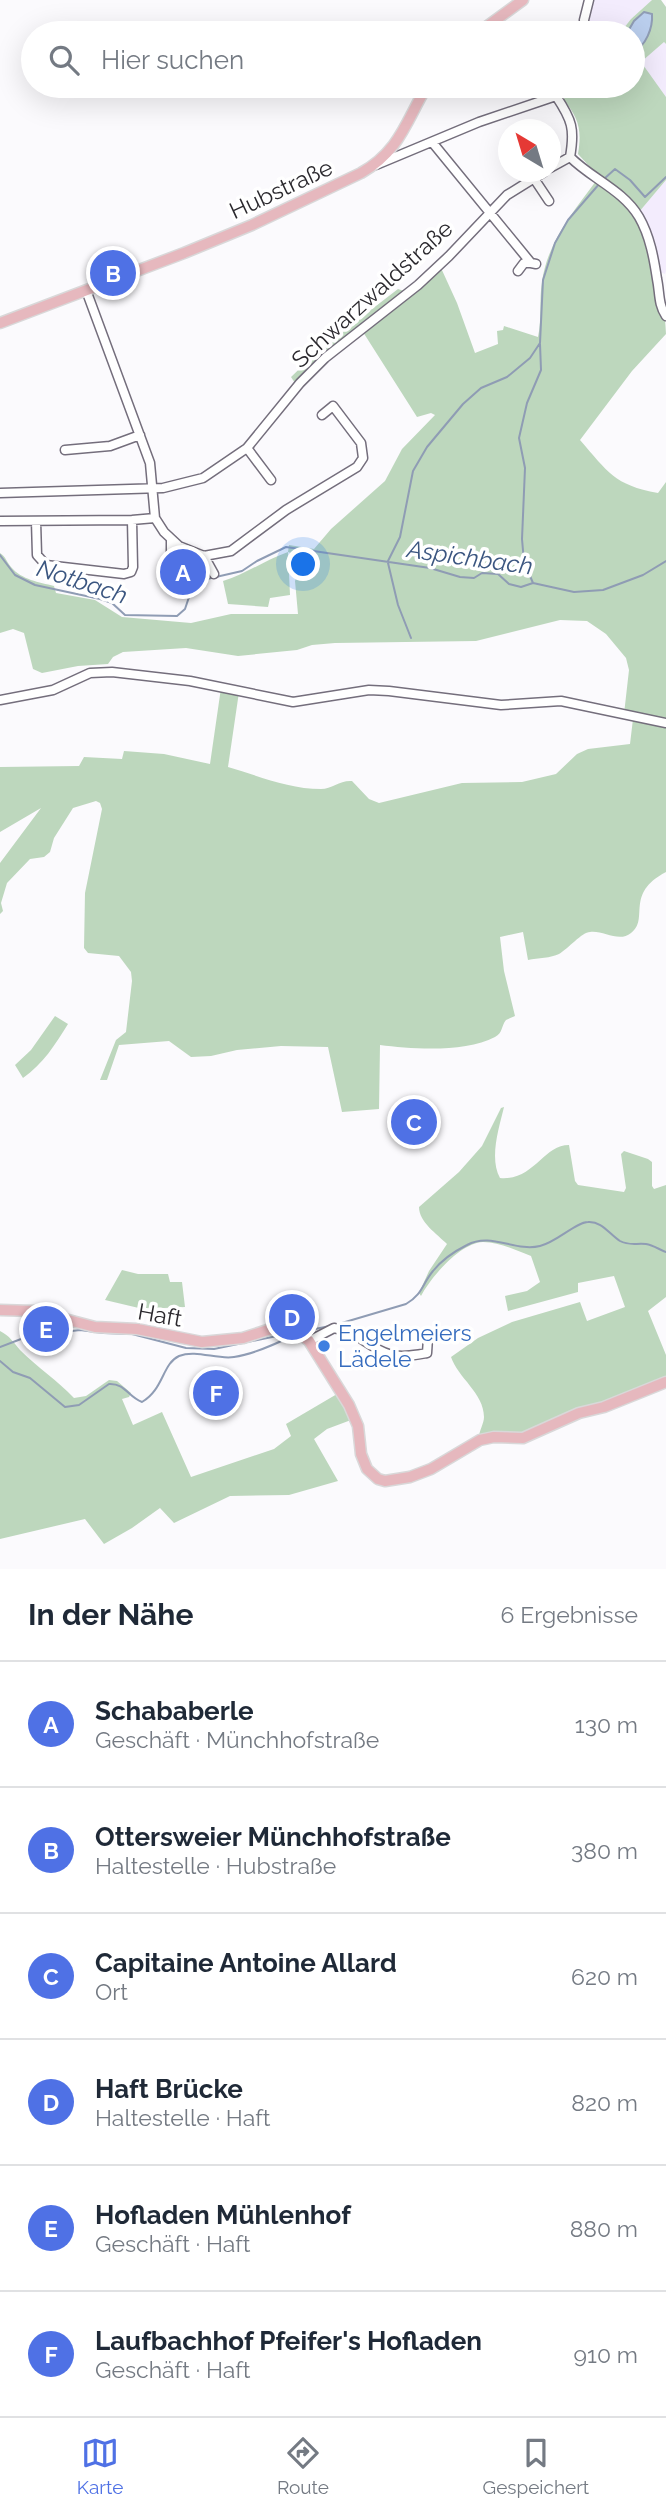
<!DOCTYPE html>
<html lang="de">
<meta charset="utf-8">
<style>
body{margin:0;font-family:Raleway,sans-serif;background:#f6f6f7;color:#1f2937}
.compass{position:absolute;left:498px;top:119px;width:63px;height:63px;border-radius:50%;background:#fff;box-shadow:0 7px 28px #0002;rotate:322deg}
.you{position:absolute;left:304px;top:565px;width:24px;height:24px;margin:-18px;border:5px solid #fff;border-radius:50%;background:#1a73e8;box-shadow:0 0 0 10px #1a73e833}
.badge{display:grid;place-items:center;width:46px;height:46px;border-radius:50%;background:#4f71e5;color:#fff;font-size:23px;font-weight:700}
.pin{position:absolute;translate:-50% -50%;border:4px solid #fff;box-shadow:0 2px 7px #0006}
.list{margin:0;padding:0;list-style:none}
h2{display:flex;justify-content:space-between;align-items:center;height:91px;margin:0;padding:0 28px;font-size:30px}
h2 small{font-size:23px;font-weight:400;color:#747a83}
.list li{display:grid;grid-template-columns:46px 1fr auto;gap:21px;align-items:center;box-sizing:border-box;height:126px;padding:0 28px;border-top:2px solid #e0e1e3}
.list b{display:block;font-size:26px;white-space:nowrap}
.list p{margin:0;font-size:23px;white-space:nowrap;color:#747a83}
.list em{font-size:23px;font-style:normal;color:#747a83}
.icon{flex:none;width:38px;height:38px;fill:none;stroke:currentColor;stroke-width:2;stroke-linecap:round;stroke-linejoin:round}
.map{position:relative;flex:none;width:666px;height:1569px;overflow:hidden}
.search{position:absolute;background:#fff;box-shadow:0 7px 28px #0002;left:21px;right:21px;top:21px;height:77px;display:flex;align-items:center;gap:18px;box-sizing:border-box;padding:0 24px;border-radius:38px;color:#747a83;font-size:26px}
.sheet{height:847px;background:#fff}
nav{display:flex;justify-content:space-around;align-items:center;box-sizing:border-box;height:98px;border-top:2px solid #e0e1e3;background:#fff;font-size:19px;color:#747a83}
nav a{display:grid;justify-items:center;gap:4px}
nav .on{color:#4f71e5}
.map>svg:first-child{display:block}
</style>
<div class="map">
<svg width="666" height="1569" viewBox="0 0 666 1569">
<rect width="100%" height="100%" fill="#fbfafd"/>
<path fill="#f3ecfd" d="M591,0H652L631,19L620,33H587L584,23Z
M664,42L666,44V97L640,62Z
M666,180V271L665,274L658,271L639,212Z"/>
<path fill="#bdd7bd" d="M652,0H661L666,7V44L664,42L641,62L666,97V180L639,212L599,177L578,154C582,130 579,118 563,99L587,86H633V33H620L631,19Z
M596,181C610,190 627,203 636,218C650,240 666,307 666,334L632,371L580,440C608,472 614,485 658,493L666,482V721L624,714L629,670L626,658L606,634L587,621L560,620L476,641L335,643L312,645L297,650L238,656L186,648L123,652L113,657L108,664L78,666L42,673L33,669L24,633L13,629L0,633V553C6,557 6,561 11,567C22,580 39,582 54,586L56,593L95,600L122,617L191,623L231,614H298L295,581L305,558L288,552L290,595L270,598L268,607L228,604L223,581C246,574 265,560 288,552L289,545L314,549L331,529L385,481L402,449L435,415L431,413L417,417L363,332L393,310L441,268L457,303L475,353L498,344L497,331L503,330L504,326L538,337C542,319 539,300 542,282C547,243 573,212 596,181Z
M398,289L404,291L336,344L295,383L291,377L319,350Z
M221,688L239,692L228,767C259,776 289,789 321,789C332,789 340,780 352,781L369,799L379,803L462,783L522,782L556,774L577,754L588,749L630,744L633,719L666,724V872C624,894 650,919 631,933C619,943 603,930 590,932C582,932 568,949 559,954C551,958 538,958 528,960L523,932L500,937L504,971L515,1016L506,1020C501,1026 503,1033 495,1037C465,1053 412,1049 380,1045L379,1109L342,1112L328,1047L281,1046L237,1050L211,1056L191,1057L169,1041L119,1045L107,1080H100L116,1040L126,1032L132,981L131,972L119,956L88,953L84,948L85,893L102,809L100,803L96,801L73,808L54,838L50,852L44,857L30,859L7,883L1,903L3,911L0,914V863L41,808L0,832V767L79,766L84,757L122,759L124,751L164,754L210,764Z
M55,1016L68,1024C55,1045 43,1064 23,1078L15,1065L31,1050Z
M504,1107C499,1128 489,1158 500,1178C534,1181 543,1145 569,1145L575,1181L578,1185L624,1192L626,1188L621,1154L624,1151L648,1159L652,1162V1186L654,1189L666,1185V1297L648,1311L666,1355V1379L525,1434L479,1438C479,1430 484,1424 484,1417C484,1393 458,1378 451,1357L478,1338L512,1322L580,1302L587,1321L625,1307L614,1276L578,1283V1292L508,1311L505,1296L527,1291L540,1282L531,1256C516,1250 499,1242 483,1242C460,1243 431,1277 421,1296L419,1293L429,1271L447,1244C437,1234 419,1222 419,1207L459,1172L482,1146L501,1108Z
M122,1270L138,1274H168L170,1282H182L185,1307L143,1309L105,1300Z
M0,1331C10,1336 13,1342 20,1350C37,1367 58,1381 74,1398L86,1396L109,1380L117,1381L131,1393L129,1397L122,1399L133,1425L162,1412L191,1477L274,1449L291,1436L286,1424L337,1394L351,1420L327,1429L314,1439L338,1481L289,1495L230,1496L174,1523L160,1508L132,1528L104,1544L85,1519L0,1539Z"/>
<path fill="#baceed" stroke="#8f9cb4" stroke-width="2" d="M644,12L652,14C653,27 646,47 633,51V33H627L634,21Z"/>
<g fill="none" stroke-linecap="round" stroke-linejoin="round">
<path stroke="#8f9cb4" stroke-width="2" d="M604,179L615,169L630,180L645,197L666,177
M0,555L15,575L35,585L100,599L112,603L125,615L177,616L185,609L194,582L242,571L257,561L286,547L430,568L460,577L474,578L482,573L498,574L509,584L521,587L533,583L574,592L603,590L643,575L666,561
M388,561L400,537L413,471L427,447L463,404L481,388L507,377L530,358L540,343L543,280L555,243L568,220L600,183
M388,563L398,605L411,638
M533,583L524,562L522,539L525,468L519,438L527,403L541,370L540,344
M335,1325L406,1304C423,1294 422,1284 433,1271C441,1261 455,1251 467,1245C491,1232 515,1252 540,1246C557,1242 576,1222 588,1222C602,1221 609,1234 620,1241C629,1246 636,1243 646,1244C653,1245 660,1250 666,1252
M305,1331L330,1326
M64,1332L80,1330L103,1333L132,1334L186,1348L214,1349L277,1336L281,1340
M0,1347L21,1339
M0,1361L13,1372L30,1378L65,1407L79,1405L109,1384C125,1383 128,1397 142,1402C164,1389 162,1364 179,1356C196,1349 217,1360 234,1357C255,1354 278,1343 296,1334"/>
<g stroke="#746e7c" stroke-width="11">
<path id="minor" d="M585,33L584,20L589,0
M556,96C572,120 575,129 570,157
M432,142L531,263L536,264
M570,157C592,179 623,190 639,217C650,236 654,259 657,279C660,293 658,304 666,316
M376,165L479,122L556,96L577,86
M550,168L570,157
M533,177L549,201
M518,271L524,263H531
M86,290L150,463L155,518L164,532L179,546L204,556L231,551L286,510L357,467L363,458L361,443L333,406L322,415
M247,448L271,480
M65,450L110,446L140,435
M0,493L163,488L203,478L247,448L300,383L325,358L418,285L449,256L507,195L544,172
M0,521L132,520L155,518
M36,521L37,555L46,565L124,574L131,572L133,567L132,520
M204,556L214,574
M171,571V540
M0,700L53,690L90,673L112,672L190,681L293,702L369,690L389,691L501,705L561,701L666,723
M309,1341L334,1328C361,1333 367,1347 389,1354C400,1358 415,1355 427,1353L428,1338"/>
</g>
<g stroke="#d9d8d9" stroke-width="13">
<path id="major" d="M478,33L523,0
M0,323L184,253L252,225L361,173C400,151 406,121 427,86
M0,1310L34,1311L95,1327L137,1329L202,1342L243,1338L277,1327L294,1329L309,1341L349,1405L358,1426L361,1454L367,1469L378,1479L385,1481L410,1477L431,1469L480,1440L494,1437L523,1438L579,1413L604,1407L666,1382"/>
</g>
<use href="#minor" stroke="#fff" stroke-width="8"/>
<use href="#major" stroke="#e6b8be" stroke-width="10"/>
</g>
<circle fill="#3f7fe0" stroke="#fff" stroke-width="2.5" cx="324" cy="1346" r="7"/>
<g text-anchor="middle" stroke-width="7" stroke-linejoin="round" paint-order="stroke">
<g font-size="23" fill="#2b292e" stroke="#fff">
<text transform="translate(281 189) rotate(-25)" y="8">Hubstraße</text>
<text transform="translate(372 294) rotate(-42)" y="8">Schwarzwaldstraße</text>
<text transform="translate(160 1315) rotate(10)" y="8">Haft</text>
</g>
<g font-size="23" fill="#366cbe" stroke="#fff" text-anchor="start">
<text x="338" y="1341">Engelmeiers<tspan x="338" dy="26">Lädele</tspan></text>
</g>
<g font-size="24" font-style="italic" fill="#3b5680" stroke="#fff">
<text transform="translate(470 558) rotate(8)" y="8">Aspichbach</text>
<text transform="translate(82 582) rotate(18)" y="8">Notbach</text>
</g>
</g>
</svg>
<svg class="compass" viewBox="-18 -18 36 36"><path d="M0-13l5 13h-10z" fill="#e53935"/><path d="M0 13l5-13h-10z" fill="#747a83"/></svg>
<div class="you"></div>
<div class="pin badge" style="left:183px;top:572px">A</div>
<div class="pin badge" style="left:113px;top:273px">B</div>
<div class="pin badge" style="left:414px;top:1122px">C</div>
<div class="pin badge" style="left:292px;top:1317px">D</div>
<div class="pin badge" style="left:46px;top:1329px">E</div>
<div class="pin badge" style="left:216px;top:1393px">F</div>
<div class="search"><svg class="icon" aria-label="search" viewBox="0 0 24 24"><circle cx="10" cy="10" r="6"/><path d="M15 15l6 6"/></svg>Hier suchen</div>
</div>
<section class="sheet">
<h2>In der Nähe<small>6 Ergebnisse</small></h2>
<ul class="list">
<li><span class="badge">A</span><div><b>Schababerle</b><p>Geschäft · Münchhofstraße</p></div><em>130 m</em></li>
<li><span class="badge">B</span><div><b>Ottersweier Münchhofstraße</b><p>Haltestelle · Hubstraße</p></div><em>380 m</em></li>
<li><span class="badge">C</span><div><b>Capitaine Antoine Allard</b><p>Ort</p></div><em>620 m</em></li>
<li><span class="badge">D</span><div><b>Haft Brücke</b><p>Haltestelle · Haft</p></div><em>820 m</em></li>
<li><span class="badge">E</span><div><b>Hofladen Mühlenhof</b><p>Geschäft · Haft</p></div><em>880 m</em></li>
<li><span class="badge">F</span><div><b>Laufbachhof Pfeifer's Hofladen</b><p>Geschäft · Haft</p></div><em>910 m</em></li>
</ul>
</section>
<nav>
<a class="on"><svg class="icon" aria-label="map" viewBox="0 0 24 24"><path d="M3 6l6-2 6 2 6-2v14l-6 2-6-2-6 2zM9 4v14M15 6v14"/></svg>Karte</a>
<a><svg class="icon" aria-label="directions" viewBox="0 0 24 24"><path d="M12 3l9 9-9 9-9-9zM9 14v-3h6M13 9l2 2-2 2"/></svg>Route</a>
<a><svg class="icon" aria-label="saved" viewBox="0 0 24 24"><path d="M7 4h10v16l-5-4-5 4z"/></svg>Gespeichert</a>
</nav>
